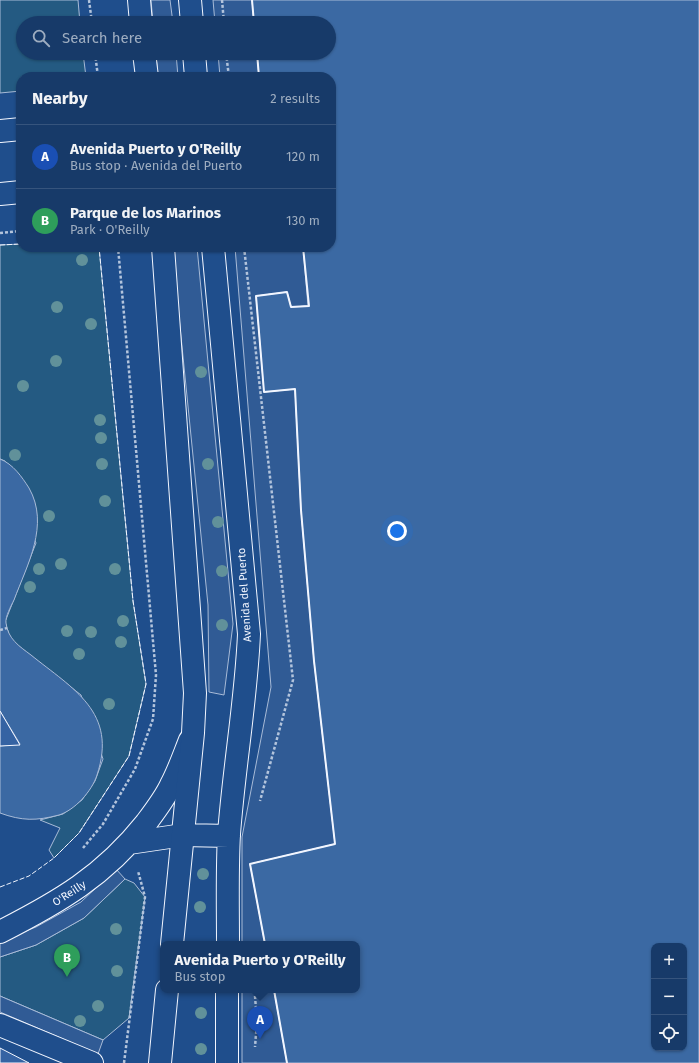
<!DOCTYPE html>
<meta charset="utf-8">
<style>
body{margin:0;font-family:"Fira Sans",sans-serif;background:#20416f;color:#f1f3f6}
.controls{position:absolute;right:12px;bottom:12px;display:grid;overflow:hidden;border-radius:8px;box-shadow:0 1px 3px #0004}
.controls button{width:36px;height:36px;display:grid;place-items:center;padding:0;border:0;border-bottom:1px solid #36547d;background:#173a69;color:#f1f3f6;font:20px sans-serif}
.you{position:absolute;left:397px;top:531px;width:14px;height:14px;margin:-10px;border:3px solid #fff;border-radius:50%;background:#1a73e8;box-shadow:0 0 0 6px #1a73e833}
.badge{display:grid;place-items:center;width:26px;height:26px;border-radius:50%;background:#d6ab8b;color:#fff;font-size:13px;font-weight:700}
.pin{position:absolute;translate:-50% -33px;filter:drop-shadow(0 1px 2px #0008)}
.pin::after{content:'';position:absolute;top:21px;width:14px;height:12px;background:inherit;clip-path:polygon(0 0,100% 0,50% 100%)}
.popup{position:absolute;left:160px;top:941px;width:200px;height:52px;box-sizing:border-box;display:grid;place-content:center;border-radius:8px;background:#173a69;filter:drop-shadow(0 1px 3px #0005);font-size:13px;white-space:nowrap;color:#9eadc0}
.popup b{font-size:15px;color:#f1f3f6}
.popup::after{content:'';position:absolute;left:50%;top:100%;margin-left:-8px;border:8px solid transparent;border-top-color:#173a69}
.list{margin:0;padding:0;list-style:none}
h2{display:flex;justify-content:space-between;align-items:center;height:52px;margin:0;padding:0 16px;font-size:17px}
h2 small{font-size:13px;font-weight:400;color:#9eadc0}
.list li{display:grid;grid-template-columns:26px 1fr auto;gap:12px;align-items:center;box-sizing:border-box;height:64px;padding:0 16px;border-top:1px solid #36547d}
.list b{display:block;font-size:15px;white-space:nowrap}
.list p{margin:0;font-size:13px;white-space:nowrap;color:#9eadc0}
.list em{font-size:13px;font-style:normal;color:#9eadc0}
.icon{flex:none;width:22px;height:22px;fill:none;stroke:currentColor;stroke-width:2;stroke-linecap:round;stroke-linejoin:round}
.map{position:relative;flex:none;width:699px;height:1063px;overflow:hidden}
.search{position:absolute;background:#173a69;box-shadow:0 1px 3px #0004;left:16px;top:16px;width:320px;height:44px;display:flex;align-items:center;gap:10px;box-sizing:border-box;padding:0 14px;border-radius:22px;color:#9eadc0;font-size:15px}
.panel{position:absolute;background:#173a69;box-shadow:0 1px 3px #0004;left:16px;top:72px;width:320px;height:180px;border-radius:16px}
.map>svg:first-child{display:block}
</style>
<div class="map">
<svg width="699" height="1063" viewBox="0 0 699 1063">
<rect width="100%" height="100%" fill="#1f4e8c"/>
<path fill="#245a82" stroke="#a8bbd7" d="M0,0H78L80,23H23V53H83L86,77H21V91L0,93Z
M21,244V247H99L133,601L146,684L129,756L79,833L54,858L49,850L60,828L40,820L63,814L82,800L95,781L103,759L81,695L11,640L5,622L36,543L5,461L0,459V245Z
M125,879L134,883L145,897L129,1018L103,1040L0,996V957L36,945L84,918Z"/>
<path fill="#305b95" stroke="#a8bbd7" d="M151,0H170L173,23H153Z
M213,0H252L254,23H215Z
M156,53H176L178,77H158Z
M218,53H257L259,77H220Z
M331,128L334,130L335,182L331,188Z
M172,247H197L233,624L224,695L209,692L208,605Z
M235,247H303L309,306L291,307L287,292L256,296L264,392L295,389L301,510L314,661L335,844L250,864L265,944H242V837L271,687Z
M116,869L125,879L84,918L36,945L0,957V941L36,927L81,902Z
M242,990H274L287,1063H242Z
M0,996L103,1040L98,1054L0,1012Z"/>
<path fill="#3b69a3" stroke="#a8bbd7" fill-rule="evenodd" d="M252,0H699V1063H287L274,990H357V944H265L250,864L335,844L314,661L301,510L295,389L264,392L256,296L287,292L291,307L308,306L303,247H331V188L335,182L334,130L331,128V77H259L257,53H329V23H254ZM654,946H684V1048H654Z
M0,459C13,464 22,477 29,488C50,525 27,565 14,600C11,606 5,617 6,623C8,639 19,646 31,655C73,689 118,712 97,775C92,791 75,810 59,815C36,821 22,821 0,813V746L20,744L0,711Z"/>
<path fill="#3563a3" stroke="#f2f6ff" d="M0,711L20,745L0,746Z
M0,1048L29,1063H0Z"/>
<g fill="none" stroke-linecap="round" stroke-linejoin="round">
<g stroke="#f2f6ff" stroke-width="24">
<path id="street" d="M0,131L21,129
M0,194L21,192
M129,843L183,835
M0,932C59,902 104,876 146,823C155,811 165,798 171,785C179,770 184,755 190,740
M0,1025L92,1063"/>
</g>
<g stroke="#f2f6ff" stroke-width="24">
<path id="primary" d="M139,0L141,23
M190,0L192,23
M144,53L147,77
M194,53L196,77
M163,247L195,693L193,733L172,944
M213,247L249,634C246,701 234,767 229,834C227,871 228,908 228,944
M183,835L229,836
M160,1063L167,990
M227,1063V990"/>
</g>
<path stroke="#b3c4dc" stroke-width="2.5" stroke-dasharray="3 2" stroke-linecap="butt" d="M89,0L92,23
M222,0L224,23
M95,53L98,77
M226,53L229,77
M0,233L21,231
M244,247L293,680L260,801
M0,630L7,628
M83,848L103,824L135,769L153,719L156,675L118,247
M255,996L257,1022L255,1047
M124,1063L145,897L138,871"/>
<use href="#street" stroke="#1f4e8c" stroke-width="22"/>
<use href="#primary" stroke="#1f4e8c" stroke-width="22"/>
<path stroke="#f2f6ff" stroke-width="1" stroke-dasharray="5 2" stroke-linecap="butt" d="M0,245L21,244
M0,887L29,876L54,858L79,833L129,756L146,684L133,601L99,247"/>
<path stroke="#f2f6ff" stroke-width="2" d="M252,0L254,23
M257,53L259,77
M331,128L334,130L335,182L331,188
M265,944L250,864L335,844L314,661L301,510L295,389L264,392L256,296L287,292L291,307L309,306L303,247
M274,990L287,1063"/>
</g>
<g fill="#61919a">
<circle cx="82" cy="260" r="6"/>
<circle cx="57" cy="307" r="6"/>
<circle cx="91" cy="324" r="6"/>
<circle cx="56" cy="361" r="6"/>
<circle cx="201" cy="372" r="6"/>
<circle cx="23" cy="386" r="6"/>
<circle cx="100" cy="420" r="6"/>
<circle cx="101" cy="438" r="6"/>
<circle cx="15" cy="455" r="6"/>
<circle cx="102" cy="464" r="6"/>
<circle cx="208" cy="464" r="6"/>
<circle cx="105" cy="501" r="6"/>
<circle cx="49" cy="516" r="6"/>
<circle cx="218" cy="522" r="6"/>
<circle cx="61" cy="564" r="6"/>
<circle cx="39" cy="569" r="6"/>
<circle cx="115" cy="569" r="6"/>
<circle cx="222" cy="571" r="6"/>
<circle cx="30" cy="587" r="6"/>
<circle cx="123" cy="621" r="6"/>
<circle cx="222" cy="625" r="6"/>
<circle cx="67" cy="631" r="6"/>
<circle cx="91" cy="632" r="6"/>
<circle cx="121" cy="642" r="6"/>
<circle cx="79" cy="654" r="6"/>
<circle cx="109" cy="704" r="6"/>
<circle cx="203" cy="874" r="6"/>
<circle cx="200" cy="907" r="6"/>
<circle cx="116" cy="929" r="6"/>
<circle cx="117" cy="971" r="6"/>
<circle cx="98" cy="1006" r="6"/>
<circle cx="201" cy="1013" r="6"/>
<circle cx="80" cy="1021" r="6"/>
<circle cx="201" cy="1049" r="6"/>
</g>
<g text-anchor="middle" stroke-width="3" stroke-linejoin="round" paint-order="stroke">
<g font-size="11" fill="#f2f6ff" stroke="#1f4e8c">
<text transform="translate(244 595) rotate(-94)" y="4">Avenida del Puerto</text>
<text transform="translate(69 893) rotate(-33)" y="4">O'Reilly</text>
</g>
</g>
</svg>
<div class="controls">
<button>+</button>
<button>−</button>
<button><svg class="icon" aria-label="locate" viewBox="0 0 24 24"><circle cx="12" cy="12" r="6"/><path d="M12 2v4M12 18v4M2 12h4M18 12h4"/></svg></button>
</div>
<div class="you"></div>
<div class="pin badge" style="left:260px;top:1039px;background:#1a4fb4">A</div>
<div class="popup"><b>Avenida Puerto y O'Reilly</b>Bus stop</div>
<div class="pin badge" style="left:67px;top:977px;background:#2e9e5b">B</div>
<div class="search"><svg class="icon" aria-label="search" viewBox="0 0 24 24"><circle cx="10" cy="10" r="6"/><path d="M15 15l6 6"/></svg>Search here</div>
<section class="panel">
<h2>Nearby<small>2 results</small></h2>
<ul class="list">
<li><span class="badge" style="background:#1a4fb4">A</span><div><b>Avenida Puerto y O'Reilly</b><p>Bus stop · Avenida del Puerto</p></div><em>120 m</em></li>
<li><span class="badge" style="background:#2e9e5b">B</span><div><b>Parque de los Marinos</b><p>Park · O'Reilly</p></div><em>130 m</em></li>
</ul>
</section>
</div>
